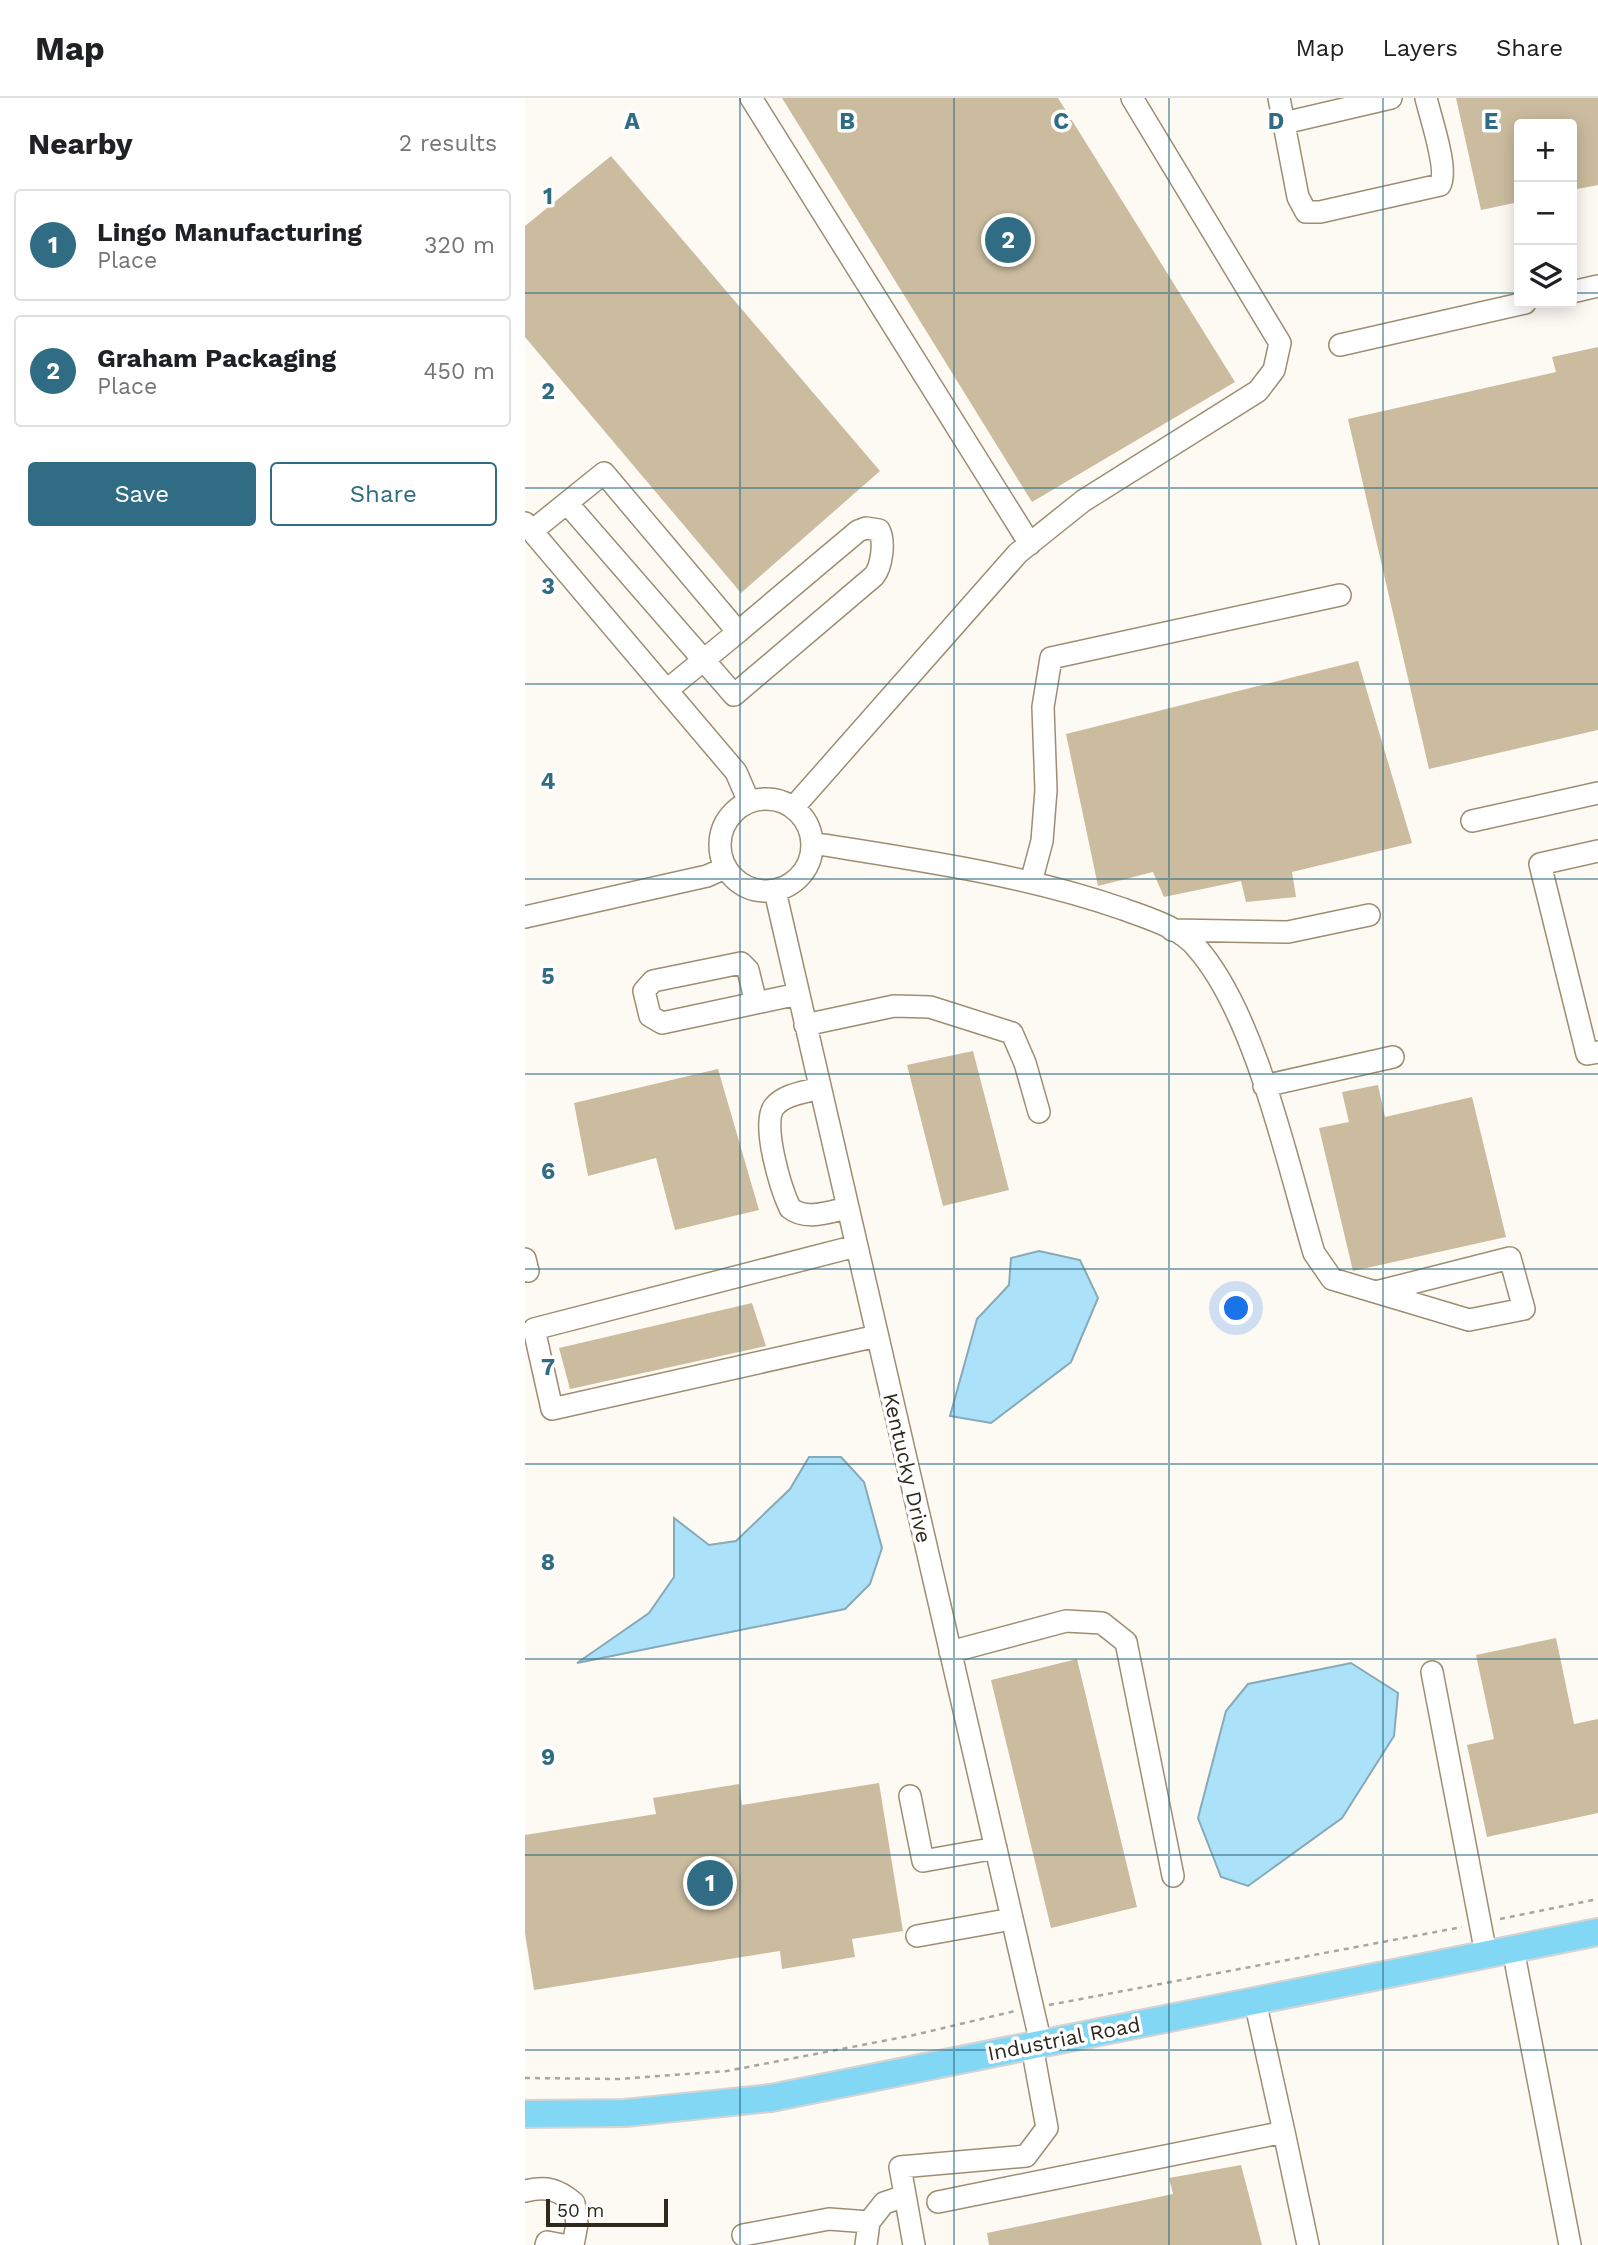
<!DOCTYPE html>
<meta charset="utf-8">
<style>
body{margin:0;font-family:"Work Sans",sans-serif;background:#f2f2f2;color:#202124}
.controls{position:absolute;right:21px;top:21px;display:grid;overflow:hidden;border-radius:7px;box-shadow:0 4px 18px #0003}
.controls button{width:63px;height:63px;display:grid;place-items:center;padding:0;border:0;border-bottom:2px solid #e0e0e0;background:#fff;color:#202124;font:35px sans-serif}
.scale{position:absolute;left:21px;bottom:18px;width:122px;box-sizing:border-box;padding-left:7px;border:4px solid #2e281d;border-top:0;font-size:19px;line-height:24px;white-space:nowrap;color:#2e281d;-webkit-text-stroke:5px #fff;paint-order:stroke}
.you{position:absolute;left:712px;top:1211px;width:24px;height:24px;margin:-18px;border:5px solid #fff;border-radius:50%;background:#1a73e8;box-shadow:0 0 0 10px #1a73e833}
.badge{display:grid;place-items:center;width:46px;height:46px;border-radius:50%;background:#306d84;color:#fff;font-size:23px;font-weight:700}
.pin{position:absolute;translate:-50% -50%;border:4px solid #fff;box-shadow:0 2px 7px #0006}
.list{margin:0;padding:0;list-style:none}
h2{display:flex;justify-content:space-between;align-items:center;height:91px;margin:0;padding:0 28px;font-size:30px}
h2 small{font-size:23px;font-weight:400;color:#757577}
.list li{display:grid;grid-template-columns:46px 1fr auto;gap:21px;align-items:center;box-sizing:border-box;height:112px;margin:0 14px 14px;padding:0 14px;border:2px solid #e0e0e0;border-radius:7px}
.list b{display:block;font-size:26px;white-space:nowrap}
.list p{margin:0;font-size:23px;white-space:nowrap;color:#757577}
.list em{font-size:23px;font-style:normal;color:#757577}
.actions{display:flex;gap:14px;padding:21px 28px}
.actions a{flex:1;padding:16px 0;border:2px solid #306d84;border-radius:7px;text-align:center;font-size:24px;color:#306d84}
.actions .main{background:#306d84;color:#fff}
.icon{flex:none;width:38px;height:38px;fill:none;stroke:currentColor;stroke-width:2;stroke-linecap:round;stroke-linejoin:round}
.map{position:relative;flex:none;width:1073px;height:2147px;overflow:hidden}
header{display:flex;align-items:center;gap:42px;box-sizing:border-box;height:98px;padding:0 35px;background:#fff;border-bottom:2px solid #e0e0e0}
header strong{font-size:33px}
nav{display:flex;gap:38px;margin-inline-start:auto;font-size:24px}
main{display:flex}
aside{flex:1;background:#fff}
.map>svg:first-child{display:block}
</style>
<header>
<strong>Map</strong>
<nav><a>Map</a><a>Layers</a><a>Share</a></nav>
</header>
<main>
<aside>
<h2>Nearby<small>2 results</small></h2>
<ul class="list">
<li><span class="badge">1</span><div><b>Lingo Manufacturing</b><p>Place</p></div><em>320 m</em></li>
<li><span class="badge">2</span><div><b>Graham Packaging</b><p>Place</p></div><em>450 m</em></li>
</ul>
<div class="actions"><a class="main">Save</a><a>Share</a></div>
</aside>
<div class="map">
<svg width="1073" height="2147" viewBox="0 0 1073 2147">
<rect width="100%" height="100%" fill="#fdf9f3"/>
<path fill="#ace2f9" stroke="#86aab7" stroke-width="2" d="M514,1153L555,1162L573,1200L546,1264L466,1325L425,1318L452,1221L484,1187L486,1160Z
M284,1359H316L339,1384L357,1450L345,1486L320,1511L52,1565L124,1515L149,1479V1420L184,1447L211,1443L265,1391Z
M826,1565L873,1595L869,1638L817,1720L723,1788L696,1779L673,1720L701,1613L723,1586Z"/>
<path fill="#cbbc9f" d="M257,0H533L710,284L507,404Z
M931,0H1073V87L1047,92V26H994V104L956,112Z
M86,58L355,373L216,495L0,239V128Z
M1073,249V632L904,671L823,321L1031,274L1027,259Z
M833,563L887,745L767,774L771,799L721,804L716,783L639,799L628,774L573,788L541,636Z
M448,953L484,1092L418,1108L382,967Z
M193,971L234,1112L150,1132L131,1060L63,1078L49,1005Z
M853,987L860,1019L947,999L981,1139L828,1173L794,1030L824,1024L817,994Z
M227,1205L241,1248L45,1291L34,1250Z
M1031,1540L1049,1626L1073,1621V1715L962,1739L942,1647L969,1641L951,1557Z
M552,1561L612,1809L526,1830L466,1582Z
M354,1685L378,1833L327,1841L330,1859L257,1871L255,1853L9,1892L0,1835V1737L131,1716L128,1700L214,1686L217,1707Z
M716,2067L737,2147H464L462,2135L648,2096L644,2080Z"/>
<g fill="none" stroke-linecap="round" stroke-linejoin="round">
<g stroke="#9d8e73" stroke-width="24">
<path id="minor" d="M226,0L505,446
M754,0L773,99L781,114H795L915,87C924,72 905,18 901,0
M759,25L866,0
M1047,194L1073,188
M815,247L1000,205
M0,425L211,674L224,704
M7,433L79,375L213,534L333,433L341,430L354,432C360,443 357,468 349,478L209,597L42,405
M142,592L213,534
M195 747a46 46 0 1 1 92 0a46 46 0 1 1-92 0Z
M268,710L493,455L558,403L733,293L749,272L755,245L607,0
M947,723L1073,695
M287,745C392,762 497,776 598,811C622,820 655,829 672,850C731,917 763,1068 789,1155L807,1181L944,1222L999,1211L985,1160L851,1194
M1073,753L1015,766L1062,956L1073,954
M506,784L517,743L521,692L518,609L526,560L815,497
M250,793L516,1946
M0,819L182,778L200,770
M647,832L763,834L844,817
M231,905L223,872L216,865L128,883L119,893L125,918L137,925L273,896
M280,927L369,908L405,909L487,935L500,965L514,1014
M739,988L868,959
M295,990C281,994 259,996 249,1009C236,1026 256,1091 265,1110C281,1123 304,1114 322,1110
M331,1148L9,1231L27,1311L352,1238
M0,1161L3,1173
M425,1554L541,1523L577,1525L601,1544L648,1778
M907,1574L961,1856
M385,1698L398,1763L471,1750
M392,1838L487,1821
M988,1851L1045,2147
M759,2034L783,2147
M0,2093C21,2088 33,2091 49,2105L52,2126L48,2147
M413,2104L759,2034L730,1903
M218,2137L304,2121L344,2124L359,2105L380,2098
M21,2147L22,2144L38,2147
M341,2147L344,2124
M389,2147L375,2069L501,2058L522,2030L507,1948"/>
</g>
<g stroke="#d5d4d2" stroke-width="30">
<path id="major" d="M0,2016L100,2015L246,2000L1073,1834"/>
</g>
<path stroke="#aaa69e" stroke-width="2.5" stroke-dasharray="5 5" stroke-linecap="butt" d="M975,1821L1073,1801
M524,1907L937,1829
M0,1980L94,1981L202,1973L389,1937L490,1913"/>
<use href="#minor" stroke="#fff" stroke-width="21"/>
<use href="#major" stroke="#82d8f4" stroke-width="26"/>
</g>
<path fill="none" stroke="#306d84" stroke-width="2" stroke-opacity="0.55" d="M215,0V2147M429,0V2147M644,0V2147M858,0V2147M0,195H994M1047,195H1073M0,390H1073M0,586H1073M0,781H1073M0,976H1073M0,1171H1073M0,1366H1073M0,1561H1073M0,1757H1073M0,1952H1073"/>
<g text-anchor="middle" stroke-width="7" stroke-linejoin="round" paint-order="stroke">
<g font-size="21" fill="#2e281d" stroke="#fff">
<text transform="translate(382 1370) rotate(77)" y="7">Kentucky Drive</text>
<text transform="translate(539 1941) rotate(-11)" y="7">Industrial Road</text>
</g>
</g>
<g font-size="23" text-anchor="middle" font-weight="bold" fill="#306d84" stroke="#fff" stroke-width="7" stroke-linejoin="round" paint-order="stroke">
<text x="107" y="31">A</text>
<text x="322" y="31">B</text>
<text x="536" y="31">C</text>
<text x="751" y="31">D</text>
<text x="966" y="31">E</text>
<text x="23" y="106">1</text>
<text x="23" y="301">2</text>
<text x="23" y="496">3</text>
<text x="23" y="691">4</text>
<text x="23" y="886">5</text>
<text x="23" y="1081">6</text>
<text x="23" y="1277">7</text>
<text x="23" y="1472">8</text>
<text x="23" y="1667">9</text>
</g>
</svg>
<div class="controls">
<button>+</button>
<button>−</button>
<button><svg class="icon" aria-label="layers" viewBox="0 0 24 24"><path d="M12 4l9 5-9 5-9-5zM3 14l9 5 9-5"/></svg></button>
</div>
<div class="scale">50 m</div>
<div class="you"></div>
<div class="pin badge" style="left:185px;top:1785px">1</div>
<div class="pin badge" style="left:483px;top:142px">2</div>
</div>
</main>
